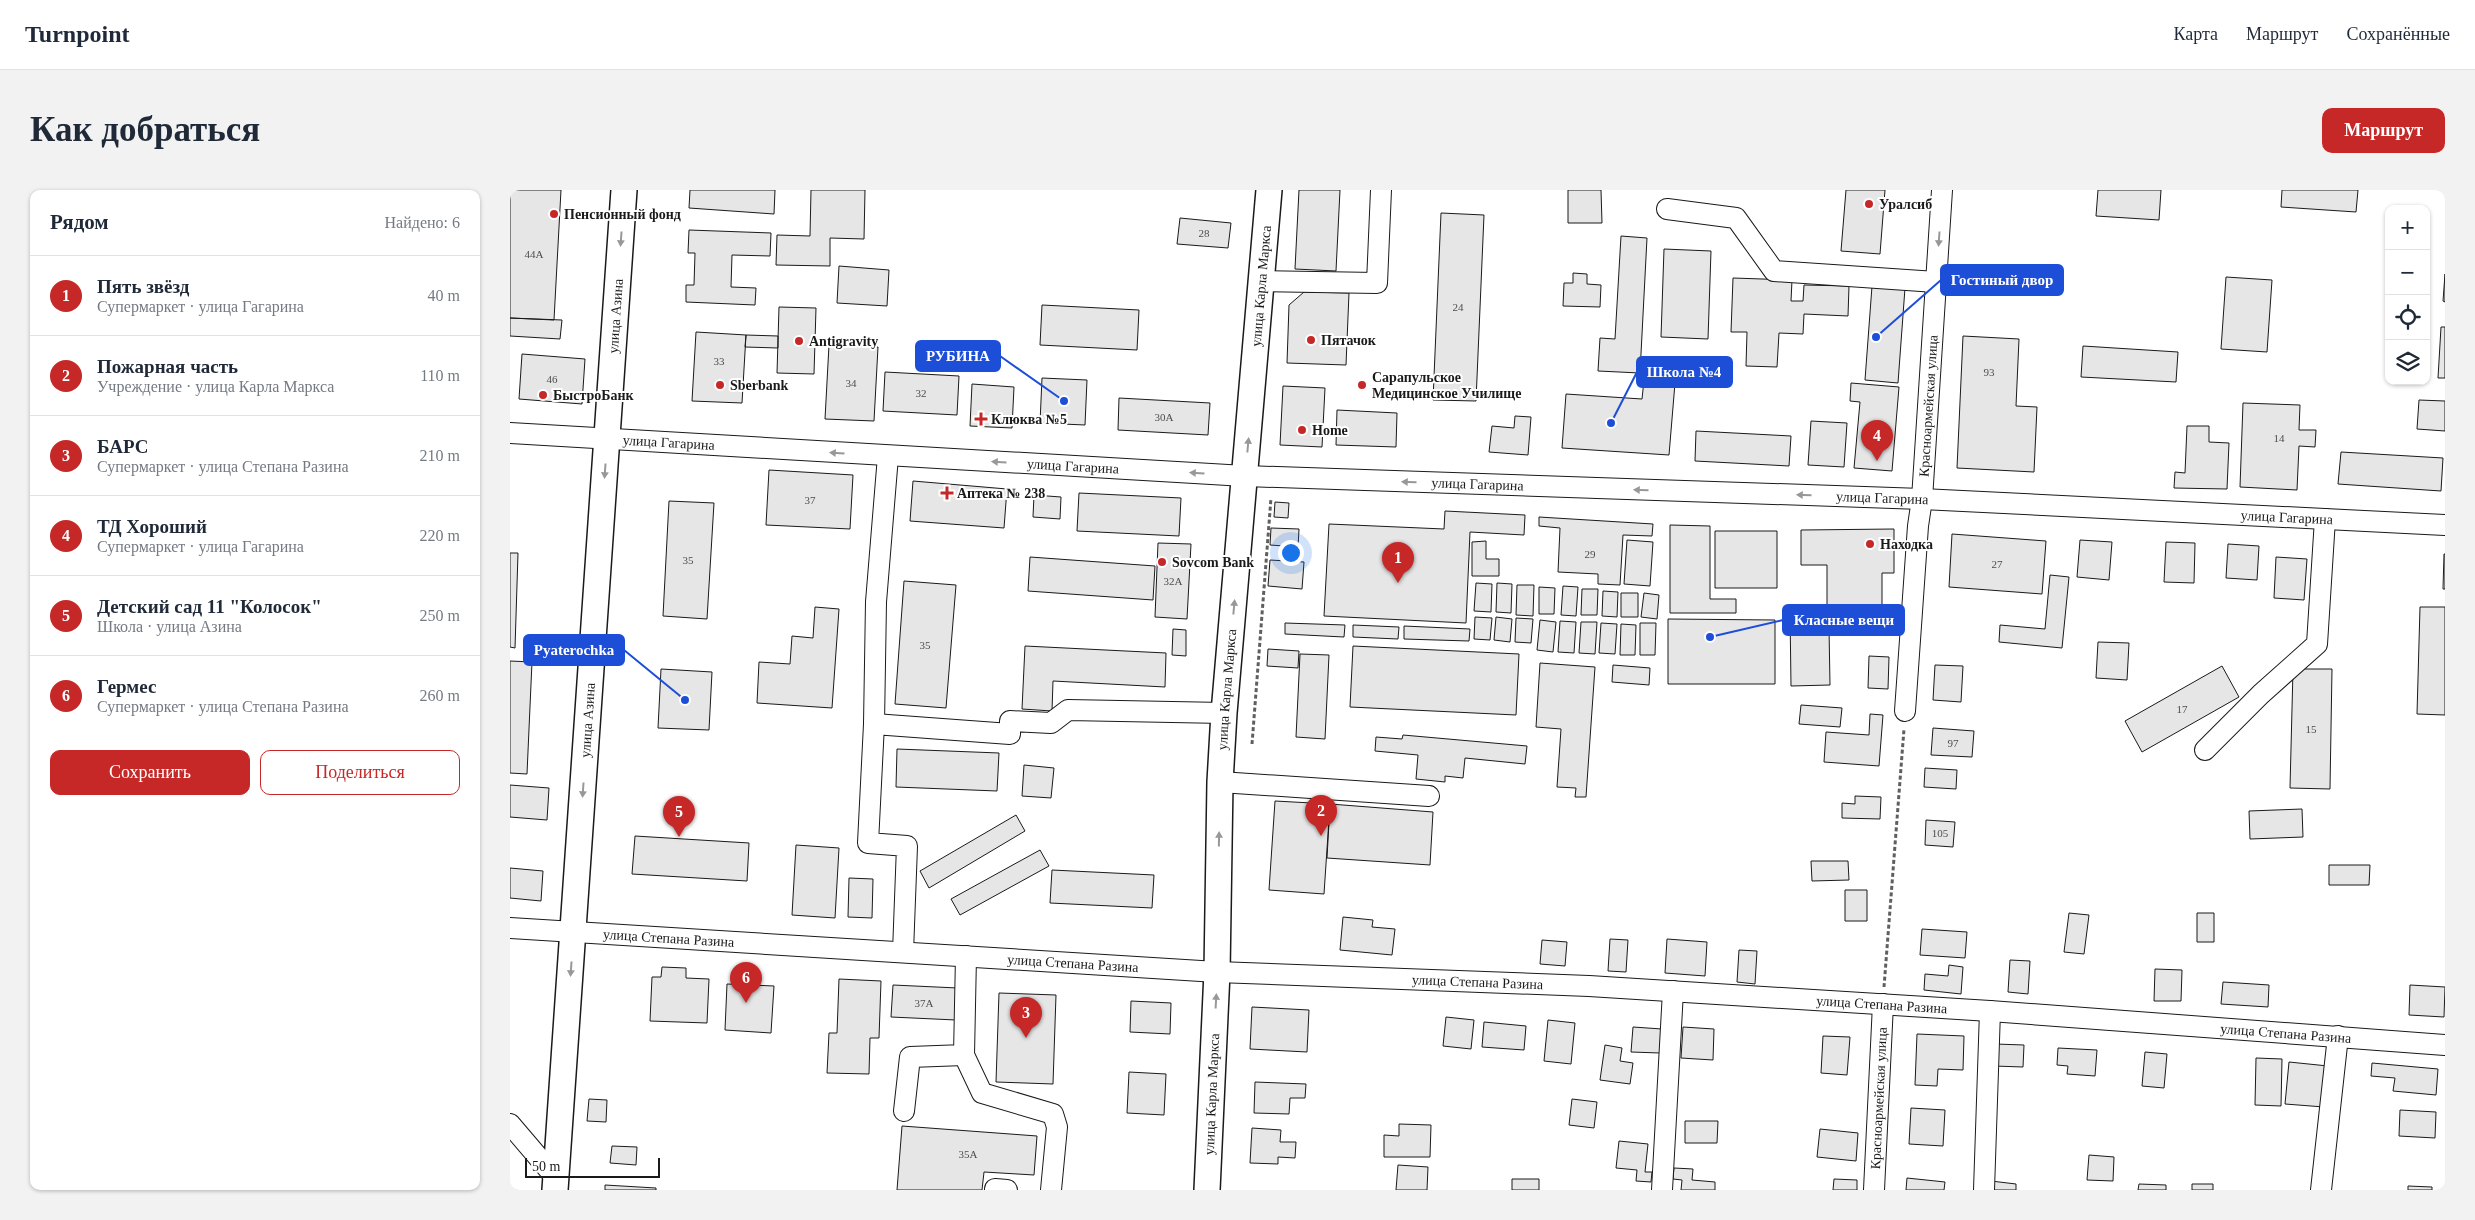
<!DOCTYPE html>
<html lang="ru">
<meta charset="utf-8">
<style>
body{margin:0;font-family:Georgia,serif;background:#f2f2f3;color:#1f2937}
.controls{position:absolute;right:15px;top:15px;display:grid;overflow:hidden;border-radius:10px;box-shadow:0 1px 4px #0004}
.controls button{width:45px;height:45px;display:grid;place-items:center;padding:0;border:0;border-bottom:1px solid #e0e1e3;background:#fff;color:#1f2937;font:25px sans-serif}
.scale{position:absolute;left:15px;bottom:12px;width:135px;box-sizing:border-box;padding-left:5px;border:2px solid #1a1a1a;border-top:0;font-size:14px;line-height:18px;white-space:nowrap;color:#1a1a1a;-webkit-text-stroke:4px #fff;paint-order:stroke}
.you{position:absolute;left:780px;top:362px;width:18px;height:18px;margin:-12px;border:4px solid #fff;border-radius:50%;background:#1a73e8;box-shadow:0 0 0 8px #1a73e833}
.badge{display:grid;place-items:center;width:32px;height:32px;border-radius:50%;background:#c62828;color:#fff;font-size:16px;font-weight:700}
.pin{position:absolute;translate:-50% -41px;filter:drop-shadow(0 1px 2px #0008)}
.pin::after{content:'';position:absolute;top:26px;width:18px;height:15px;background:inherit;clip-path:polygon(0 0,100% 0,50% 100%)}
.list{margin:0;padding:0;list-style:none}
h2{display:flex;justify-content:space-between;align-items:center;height:65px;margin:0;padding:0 20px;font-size:21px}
h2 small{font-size:16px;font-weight:400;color:#747a83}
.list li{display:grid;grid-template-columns:32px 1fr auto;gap:15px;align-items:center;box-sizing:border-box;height:80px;padding:0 20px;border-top:1px solid #e0e1e3}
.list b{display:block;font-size:19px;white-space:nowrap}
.list p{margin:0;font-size:16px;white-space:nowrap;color:#747a83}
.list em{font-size:16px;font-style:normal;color:#747a83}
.actions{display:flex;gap:10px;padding:15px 20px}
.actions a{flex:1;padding:11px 0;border:1px solid #c62828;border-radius:10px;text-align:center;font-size:18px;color:#c62828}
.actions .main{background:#c62828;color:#fff}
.icon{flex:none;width:28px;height:28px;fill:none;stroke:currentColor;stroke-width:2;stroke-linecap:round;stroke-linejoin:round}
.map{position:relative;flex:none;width:1935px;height:1000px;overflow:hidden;border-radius:10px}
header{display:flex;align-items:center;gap:30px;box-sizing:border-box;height:70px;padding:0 25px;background:#fff;border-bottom:1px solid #e0e1e3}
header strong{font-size:24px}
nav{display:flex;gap:28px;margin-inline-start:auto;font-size:18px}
.intro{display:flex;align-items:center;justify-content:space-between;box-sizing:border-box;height:120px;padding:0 30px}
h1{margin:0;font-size:35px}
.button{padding:12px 22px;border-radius:10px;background:#c62828;color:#fff;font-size:18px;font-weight:700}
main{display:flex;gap:30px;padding:0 30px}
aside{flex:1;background:#fff;border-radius:10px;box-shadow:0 1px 4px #0004}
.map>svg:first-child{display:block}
</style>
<header>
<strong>Turnpoint</strong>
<nav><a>Карта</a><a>Маршрут</a><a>Сохранённые</a></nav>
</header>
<div class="intro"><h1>Как добраться</h1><a class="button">Маршрут</a></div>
<main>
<aside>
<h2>Рядом<small>Найдено: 6</small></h2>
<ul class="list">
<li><span class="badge">1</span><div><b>Пять звёзд</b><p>Супермаркет · улица Гагарина</p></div><em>40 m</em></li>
<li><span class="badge">2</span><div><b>Пожарная часть</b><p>Учреждение · улица Карла Маркса</p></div><em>110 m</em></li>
<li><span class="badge">3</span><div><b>БАРС</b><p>Супермаркет · улица Степана Разина</p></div><em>210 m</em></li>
<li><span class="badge">4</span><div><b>ТД Хороший</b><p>Супермаркет · улица Гагарина</p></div><em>220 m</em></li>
<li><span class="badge">5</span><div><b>Детский сад 11 &quot;Колосок&quot;</b><p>Школа · улица Азина</p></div><em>250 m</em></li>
<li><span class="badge">6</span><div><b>Гермес</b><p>Супермаркет · улица Степана Разина</p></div><em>260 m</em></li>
</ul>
<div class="actions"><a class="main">Сохранить</a><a>Поделиться</a></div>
</aside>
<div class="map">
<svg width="1935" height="1000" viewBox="0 0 1935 1000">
<rect width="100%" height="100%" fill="#fff"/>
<path fill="#e6e6e6" stroke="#1a1a1a" d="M0,0H51L44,130L0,128Z
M180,0H265L264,24L179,18Z
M301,0H355L354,49L320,48V76L266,75L267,45L300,46Z
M789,0H830L826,81L785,79Z
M1058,0H1091L1092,33H1058Z
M1336,0H1375L1370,64L1331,61Z
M1588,0H1651L1649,30L1586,26Z
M1772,0H1848L1846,22L1771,17Z
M931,23L974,25L966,211L923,210Z
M670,28L721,33L718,58L667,54Z
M179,40L261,43L260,66L222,65L221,97L246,98L245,115L176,112V95H184L185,63H178Z
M1111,46L1137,48L1130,183L1088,181L1090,148L1105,149Z
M1154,59L1201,61L1198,149L1151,147Z
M329,76L379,80L377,116L327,113Z
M1063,83L1077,84V94L1091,95L1090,117L1053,116L1054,93H1063Z
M1935,84V112L1933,111Z
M1716,87L1762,90L1757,162L1711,159Z
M1223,88L1282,90L1281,111H1293L1294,95L1339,96L1338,126L1294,124L1293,144L1269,143L1267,177L1236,176L1237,142H1221Z
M1362,96L1395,98L1388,193L1355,190Z
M794,102L839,103L836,175L777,173L779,115Z
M532,115L629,120L627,160L530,155Z
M269,117L306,118L304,184L267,183Z
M0,128L52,130L50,149L0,146Z
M1931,137H1935V188H1928Z
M186,142L236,145L232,213L182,211Z
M236,145L268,146V158L235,157Z
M1453,146L1509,149L1506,216L1527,217L1524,282L1447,278Z
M319,155L368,157L364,231L315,229Z
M1573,156L1668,162L1666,192L1571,187Z
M12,164L75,169L72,214L9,209Z
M375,182L449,186L447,225L373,221Z
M532,188L577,190L575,235L530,233Z
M1134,190L1165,193L1159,265L1052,258L1056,204L1132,209Z
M1341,193L1389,197L1382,281L1344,278L1350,212L1340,211Z
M462,194L504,197L502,238L460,236Z
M773,196L815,198L812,257L770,255Z
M609,208L700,213L698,245L608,240Z
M1909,210L1935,211V241L1907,239Z
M1733,213L1790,215L1789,240H1806L1805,257L1789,256L1787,300L1730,297Z
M827,220L887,223L886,257L826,255Z
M1005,226L1021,227L1018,265L979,262L982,236L1004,238Z
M1301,231L1337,233L1334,277L1298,275Z
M1677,236H1699V252L1719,253L1717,299L1664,298L1665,282L1675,283Z
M1186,241L1281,246L1279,276L1185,271Z
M1831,262L1933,268L1931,301L1828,294Z
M259,280L343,285L340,339L256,335Z
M403,291L497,299L494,338L400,331Z
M569,303L671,308L669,346L567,341Z
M524,305L551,307L550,329L523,327Z
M159,311L204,313L197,429L153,426Z
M765,312L779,313L778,328L764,327Z
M935,321L1015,325L1014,345L960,342L956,433L814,426L819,334L934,339Z
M1029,327L1143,334L1142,346L1113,345L1110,395L1088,394V384L1048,382L1050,338L1029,336Z
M1160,335L1200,336V409H1226V423H1160Z
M761,338L789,339L788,357L760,355Z
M1384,339V383H1372V426H1317V375H1291V340Z
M1205,341H1267V398H1205Z
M1442,344L1536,351L1532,404L1439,397Z
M1117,350L1143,352L1140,396L1114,394Z
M1570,350L1602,352L1599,390L1567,387Z
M976,351V369H989V386H962V352Z
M1656,352L1685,353L1684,393L1654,392Z
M648,353L681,354L677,429L645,427Z
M1718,354L1749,356L1747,390L1716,388Z
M0,363H8L5,458L0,457Z
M1934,364H1935V399H1933Z
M520,367L645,376L643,410L518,401Z
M1766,367L1797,369L1794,410L1764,408Z
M760,370L794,372L792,399L758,396Z
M1540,385L1559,387L1552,458L1489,452L1490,435L1535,439Z
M394,391L446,395L436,518L385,514Z
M966,393L982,394L981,422L964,421Z
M987,393L1002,394L1001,423L986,422Z
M1007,395H1024L1023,426L1006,425Z
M1053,396L1068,397L1066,426L1051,425Z
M1029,397L1045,398L1044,424H1029Z
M1072,399H1088L1087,425H1071Z
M1093,401L1108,402L1107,427L1092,426Z
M1111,403H1128V427H1111Z
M1134,403L1149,405L1147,429L1131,427Z
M305,417L329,419L322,518L247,513L249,472L280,474L282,446L303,448Z
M1910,417H1935V525L1907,524Z
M1280,422H1300V438H1319L1320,495L1281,496Z
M965,427L982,428L980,450L964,449Z
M986,427L1002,429L1000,452L984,450Z
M1006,428L1023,429L1021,453L1005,452Z
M1158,429L1265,430V494H1158Z
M1030,430L1046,432L1043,462L1027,460Z
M1050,431L1066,432L1064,463L1048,462Z
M1071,432H1087L1085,464L1069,463Z
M775,433L835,435L834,447L775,444Z
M1091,433L1107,434L1105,464L1089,463Z
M1130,433H1146L1145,465H1130Z
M1111,434L1126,435L1125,465H1110Z
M843,435L889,437L888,449L843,447Z
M894,436L960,439L959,451L894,449Z
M663,439L676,440V466L662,465Z
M1588,452L1619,453L1617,490L1586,488Z
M515,456L656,463L655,497L543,491L542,521L512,519Z
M843,456L1009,464L1006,525L840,517Z
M758,459L789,461L788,478L757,476Z
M790,464L819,465L815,549L786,547Z
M1359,466L1379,467L1378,499L1358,498Z
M0,471L22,472L17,584L0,583Z
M1030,473L1085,477L1076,607H1065L1066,598L1047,597L1051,539L1026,537Z
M1103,475L1140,478L1139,495L1102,492Z
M1425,475L1453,476L1451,512L1423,510Z
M1712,476L1729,507L1632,562L1615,531Z
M151,479L202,482L199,540L148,538Z
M1783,479H1822L1820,599L1780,598Z
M1291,515L1332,518L1330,537L1289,534Z
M1360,524L1373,525L1369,576L1314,572L1316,542L1359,545Z
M1423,538L1464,541L1462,567L1421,565Z
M893,545L1017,556L1015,574L955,568L953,588L935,586V592L906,589L908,565L865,561L866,547L892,549Z
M387,559L489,563L487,601L386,597Z
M514,575L544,578L541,608L512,606Z
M1415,578L1447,580L1446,599L1414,597Z
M0,595L39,598L37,630L0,627Z
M1345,606L1371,607L1370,629L1332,628V613L1345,614Z
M765,611L820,614L814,704L759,700Z
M820,614L923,622L920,675L817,668Z
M1792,619L1793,647L1740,649L1739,621Z
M506,625L515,641L419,698L410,681Z
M1416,630L1445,632L1443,657L1415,655Z
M125,646L239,653L237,691L122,684Z
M286,655L329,658L325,728L282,725Z
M530,660L539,676L450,725L441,709Z
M1301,671H1338L1339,690L1302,691Z
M1819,675H1860L1859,695H1819Z
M0,678L33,681L31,711L0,708Z
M542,680L644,685L642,718L540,713Z
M339,688L363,689L362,728L338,727Z
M1335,700H1357V731H1335Z
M1559,723L1579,725L1574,764L1554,762Z
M1687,723H1704V752H1687Z
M833,727L863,730L862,737L885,739L882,765L830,760Z
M1412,739L1457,742L1455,768L1410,765Z
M1100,749L1118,750L1116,782L1098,781Z
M1157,749L1197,752L1195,786L1155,783Z
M1032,750L1057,752L1055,776L1030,774Z
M1229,760L1247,761L1245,794L1227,792Z
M1500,770L1520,771L1518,804L1498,802Z
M1439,775L1453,777L1451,804L1414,800L1415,784L1438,786Z
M152,777L176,778V788L199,789L197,833L140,831L142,787H151Z
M1645,779L1672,780L1671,811H1644Z
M329,789L371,791L369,848H360L359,884L317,883L319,843H327Z
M1713,792L1759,795L1758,817L1711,814Z
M217,794L264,796L261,843L215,840Z
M383,795L448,798L446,830L381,827Z
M1900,795L1935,797L1934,827L1899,825Z
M489,803L546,805L543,894L486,892Z
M621,811L661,813L660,844L620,842Z
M742,817L799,820L797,862L740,859Z
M936,827L964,830L961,859L933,856Z
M1038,830L1065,833L1061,874L1034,871Z
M974,832L1016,836L1014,860L972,857Z
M1123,837L1152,839L1150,863L1121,862Z
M1173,837L1204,839L1203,870L1171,868Z
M1407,844L1454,846L1453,880L1428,879L1427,896L1405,895Z
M1313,846L1340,847L1337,885L1311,883Z
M1485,854L1514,855L1513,877L1484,876Z
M1095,855L1112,858L1110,871L1123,873L1120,894L1090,890Z
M1548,858L1587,860L1585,886L1557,884L1558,876L1547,875Z
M1635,862L1657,864L1654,898L1632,896Z
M1746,868L1772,869L1771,916L1745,915Z
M1779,872L1818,876L1814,917L1775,914Z
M1862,873L1928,879L1926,905L1883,901L1885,888L1861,886Z
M619,882L656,884L654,925L617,923Z
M745,892L796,894L795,908H780L779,924L744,923Z
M79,909L97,910L96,932L77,931Z
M1062,909L1087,912L1084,938L1059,935Z
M1401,918L1435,920L1433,956L1399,954Z
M1890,920L1926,922L1925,948L1889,946Z
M1175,931H1208L1207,953H1175Z
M889,934L921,935L920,967H874V945L889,946Z
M392,936L527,946L524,985L474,982L472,1000H387Z
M742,938L771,940L770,952H786L785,968L768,967V974L740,973Z
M1310,939L1348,943L1346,971L1307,967Z
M1109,951L1138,954L1135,982H1142L1141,992L1126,991L1127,980L1106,978Z
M102,956L127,957L126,975L100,973Z
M1579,965L1604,967L1603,991L1577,990Z
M888,975L918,977L917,1000H886Z
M1164,978L1183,979L1182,990L1205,992V1000H1171L1172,990L1163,989Z
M1397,988L1435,992L1434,1000H1396Z
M1002,989H1029V1000H1002Z
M1324,989L1347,990V1000H1323Z
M1481,991L1506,994V1000H1480Z
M1629,994L1656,995V1000H1628Z
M1682,994H1703V1000H1682Z
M95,995L146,998V1000H95Z
M1898,996L1922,997V1000H1898Z"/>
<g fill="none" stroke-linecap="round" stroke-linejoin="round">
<g stroke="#1a1a1a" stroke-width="22">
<g id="minor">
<path d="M1157,19L1226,28L1264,81L1426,92"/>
<path d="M751,91L867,93L871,0"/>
<path id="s1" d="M0,243L735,286L1412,309L1935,335"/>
<path id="s2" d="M1395,521L1408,336L1412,309L1432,0"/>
<path d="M364,534L366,412L378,266"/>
<path d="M1695,560L1751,504L1807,454L1815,329"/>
<path d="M710,592L919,606"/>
<path id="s3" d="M0,738L707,782L1079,796L1480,821L1935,855"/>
<path d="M393,762L397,656L358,653L364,534L500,544V531L541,533L558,520L714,523"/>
<path d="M454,865L472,903L543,924L547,937L541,1000"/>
<path d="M394,921L400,867L454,865L456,766"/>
<path d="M0,934L46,988"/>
<path d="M485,999L497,1000"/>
<path d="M1152,1000L1163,801"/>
<path id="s4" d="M1364,1000L1373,814"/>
<path d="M1474,1000L1480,821"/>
<path d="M1811,1000L1828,846"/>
</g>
</g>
<g stroke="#1a1a1a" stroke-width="28">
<g id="major">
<path id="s5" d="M45,1000L114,0"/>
<path id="s6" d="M697,1000L707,782L710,592L714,523L759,0"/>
</g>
</g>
<path stroke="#5f5f5f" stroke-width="3" stroke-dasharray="4 2.5" stroke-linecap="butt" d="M742,554L761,308
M1374,797L1394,539"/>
<use href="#minor" stroke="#fff" stroke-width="20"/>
<use href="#major" stroke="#fff" stroke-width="25"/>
</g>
<defs><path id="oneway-solid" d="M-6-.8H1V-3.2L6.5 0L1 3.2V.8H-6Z" transform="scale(1.25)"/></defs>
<g fill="#989898">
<use href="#oneway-solid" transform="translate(111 49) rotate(94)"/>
<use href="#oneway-solid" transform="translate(1429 49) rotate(94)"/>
<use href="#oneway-solid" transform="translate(738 255) rotate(-85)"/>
<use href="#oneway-solid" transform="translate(327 263) rotate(-176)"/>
<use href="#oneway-solid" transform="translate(489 272) rotate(-177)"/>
<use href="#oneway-solid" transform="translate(95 281) rotate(94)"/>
<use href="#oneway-solid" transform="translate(687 283) rotate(-177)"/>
<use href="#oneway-solid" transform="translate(899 292) rotate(-178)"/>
<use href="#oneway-solid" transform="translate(1131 300) rotate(-178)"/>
<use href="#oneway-solid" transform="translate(1294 305) rotate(-178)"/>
<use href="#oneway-solid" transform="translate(724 417) rotate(-85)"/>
<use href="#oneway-solid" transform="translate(73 600) rotate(94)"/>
<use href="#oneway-solid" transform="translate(709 649) rotate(-89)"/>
<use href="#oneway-solid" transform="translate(61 779) rotate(94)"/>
<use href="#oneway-solid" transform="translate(706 811) rotate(-87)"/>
</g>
<g fill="#c62828" stroke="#fff" stroke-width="2">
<circle cx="1359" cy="14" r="5"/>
<circle cx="44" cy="24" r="5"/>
<circle cx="801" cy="150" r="5"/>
<circle cx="289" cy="151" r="5"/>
<circle cx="210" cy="195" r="5"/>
<circle cx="852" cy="195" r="5"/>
<circle cx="33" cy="205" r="5"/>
<path d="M468.5 221.5h5v5h5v5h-5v5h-5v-5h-5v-5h5z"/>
<circle cx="792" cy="240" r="5"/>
<path d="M434.5 295.5h5v5h5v5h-5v5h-5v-5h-5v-5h5z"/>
<circle cx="1360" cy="354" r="5"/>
<circle cx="652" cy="372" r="5"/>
</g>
<g text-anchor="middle" stroke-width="4" stroke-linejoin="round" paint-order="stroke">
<g font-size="11" fill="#4d4d4d">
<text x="694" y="47">28</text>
<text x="24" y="68">44А</text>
<text x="948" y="121">24</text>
<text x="209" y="175">33</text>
<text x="1479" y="186">93</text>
<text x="42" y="193">46</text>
<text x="341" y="197">34</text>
<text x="411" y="207">32</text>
<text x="654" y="231">30А</text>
<text x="1769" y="252">14</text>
<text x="300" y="314">37</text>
<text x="1080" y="368">29</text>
<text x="178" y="374">35</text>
<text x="1487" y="378">27</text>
<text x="663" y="395">32А</text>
<text x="415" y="459">35</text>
<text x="1672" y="523">17</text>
<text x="1801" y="543">15</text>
<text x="1443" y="557">97</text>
<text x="1430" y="647">105</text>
<text x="414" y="817">37А</text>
<text x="458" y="968">35А</text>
</g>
<g font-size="14" font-weight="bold" fill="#1a1a1a" stroke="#fff" text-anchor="start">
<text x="1369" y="19">Уралсиб</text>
<text x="54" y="29">Пенсионный фонд</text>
<text x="811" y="155">Пятачок</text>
<text x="299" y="156">Antigravity</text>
<text x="862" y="192">Сарапульское<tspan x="862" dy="16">Медицинское Училище</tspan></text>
<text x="220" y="200">Sberbank</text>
<text x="43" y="210">БыстроБанк</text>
<text x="481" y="234">Клюква №5</text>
<text x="802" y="245">Home</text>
<text x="447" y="308">Аптека № 238</text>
<text x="1370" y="359">Находка</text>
<text x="662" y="377">Sovcom Bank</text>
</g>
<g font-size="14" fill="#1a1a1a" stroke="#fff">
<text dy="5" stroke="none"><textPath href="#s6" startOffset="906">улица Карла Маркса</textPath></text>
<text dy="5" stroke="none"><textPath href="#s5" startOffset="876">улица Азина</textPath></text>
<text dy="5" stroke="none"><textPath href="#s2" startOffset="306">Красноармейская улица</textPath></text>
<text dy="5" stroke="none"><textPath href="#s1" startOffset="159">улица Гагарина</textPath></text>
<text dy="5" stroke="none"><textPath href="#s1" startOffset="564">улица Гагарина</textPath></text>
<text dy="5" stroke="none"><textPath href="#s1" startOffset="969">улица Гагарина</textPath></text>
<text dy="5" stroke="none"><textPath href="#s1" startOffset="1374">улица Гагарина</textPath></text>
<text dy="5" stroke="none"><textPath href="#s1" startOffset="1779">улица Гагарина</textPath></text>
<text dy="5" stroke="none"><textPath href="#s6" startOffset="501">улица Карла Маркса</textPath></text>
<text dy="5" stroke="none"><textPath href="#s5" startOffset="471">улица Азина</textPath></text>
<text dy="5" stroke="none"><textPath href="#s3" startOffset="159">улица Степана Разина</textPath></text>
<text dy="5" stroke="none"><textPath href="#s3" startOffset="564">улица Степана Разина</textPath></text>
<text dy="5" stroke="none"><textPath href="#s3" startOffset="969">улица Степана Разина</textPath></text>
<text dy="5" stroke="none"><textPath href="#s3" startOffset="1374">улица Степана Разина</textPath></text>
<text dy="5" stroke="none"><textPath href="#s3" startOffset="1779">улица Степана Разина</textPath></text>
<text dy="5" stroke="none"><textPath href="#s6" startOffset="96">улица Карла Маркса</textPath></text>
<text dy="5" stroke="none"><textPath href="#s4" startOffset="92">Красноармейская улица</textPath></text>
</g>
</g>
<path fill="none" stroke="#1d4ed8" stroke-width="2" d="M1366 147L1431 90M554 211L490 166M1101 233L1127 182M1200 447L1273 430M175 510L114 460"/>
<g fill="#1d4ed8" stroke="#fff" stroke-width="2">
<circle cx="1366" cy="147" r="5"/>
<circle cx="554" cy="211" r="5"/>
<circle cx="1101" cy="233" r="5"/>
<circle cx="1200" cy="447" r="5"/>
<circle cx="175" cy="510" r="5"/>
</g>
<g fill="#1d4ed8" stroke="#1d4ed8" stroke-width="2">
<rect x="1431" y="75" width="122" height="30" rx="5"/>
<rect x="406" y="151" width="84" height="30" rx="5"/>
<rect x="1127" y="167" width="95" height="30" rx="5"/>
<rect x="1273" y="415" width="121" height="30" rx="5"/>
<rect x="14" y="445" width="100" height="30" rx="5"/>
</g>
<g font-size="15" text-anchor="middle" font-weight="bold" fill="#fff">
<text x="1492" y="95">Гостиный двор</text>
<text x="448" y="171">РУБИНА</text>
<text x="1174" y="187">Школа №4</text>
<text x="1334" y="435">Класные вещи</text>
<text x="64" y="465">Pyaterochka</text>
</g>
</svg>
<div class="controls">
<button>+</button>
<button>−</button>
<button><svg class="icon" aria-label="locate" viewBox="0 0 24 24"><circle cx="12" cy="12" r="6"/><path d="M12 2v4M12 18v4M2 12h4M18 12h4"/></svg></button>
<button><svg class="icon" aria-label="layers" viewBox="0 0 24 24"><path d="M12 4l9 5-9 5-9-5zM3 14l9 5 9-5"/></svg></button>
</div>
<div class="scale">50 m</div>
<div class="you"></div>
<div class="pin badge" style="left:888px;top:393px">1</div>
<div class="pin badge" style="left:811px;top:646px">2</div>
<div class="pin badge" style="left:516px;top:848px">3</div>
<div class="pin badge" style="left:1367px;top:271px">4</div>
<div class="pin badge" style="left:169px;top:647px">5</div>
<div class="pin badge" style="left:236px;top:813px">6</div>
</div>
</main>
